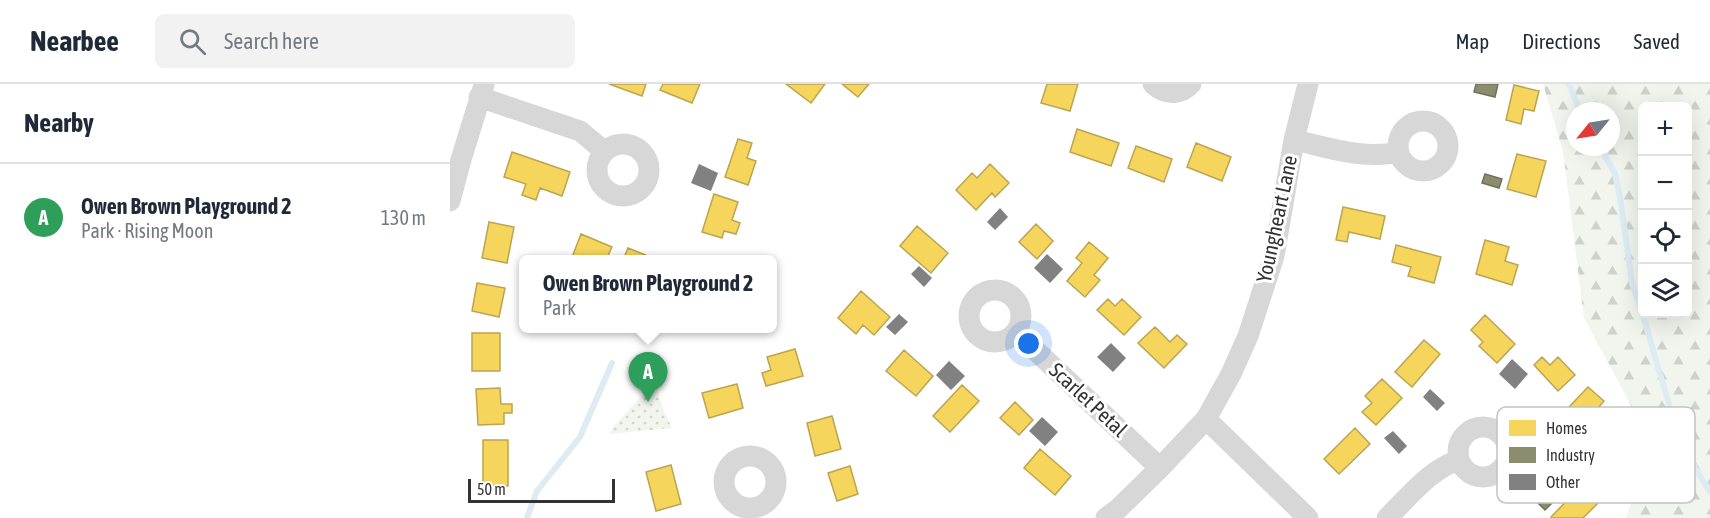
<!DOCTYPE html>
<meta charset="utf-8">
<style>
body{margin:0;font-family:"Asap Condensed",sans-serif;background:#f2f2f3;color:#1f2937}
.controls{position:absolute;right:18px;top:18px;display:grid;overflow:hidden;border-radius:9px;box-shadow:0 6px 24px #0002}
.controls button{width:54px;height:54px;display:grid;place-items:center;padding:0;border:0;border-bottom:2px solid #e0e1e3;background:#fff;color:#1f2937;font:30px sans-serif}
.compass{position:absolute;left:1116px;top:18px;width:54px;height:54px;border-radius:50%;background:#fff;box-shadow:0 6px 24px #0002;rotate:240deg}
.scale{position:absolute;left:18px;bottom:15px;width:147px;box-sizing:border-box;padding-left:6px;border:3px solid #333;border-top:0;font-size:16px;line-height:21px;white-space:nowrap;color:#333;-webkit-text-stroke:4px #fff;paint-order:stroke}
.you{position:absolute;left:579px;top:260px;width:21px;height:21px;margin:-15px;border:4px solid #fff;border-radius:50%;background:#1a73e8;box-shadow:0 0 0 9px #1a73e833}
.badge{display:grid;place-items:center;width:39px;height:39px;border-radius:50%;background:#0b8043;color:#fff;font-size:20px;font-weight:700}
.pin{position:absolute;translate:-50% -50px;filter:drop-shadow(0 2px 3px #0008)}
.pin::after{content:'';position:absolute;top:32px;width:21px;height:18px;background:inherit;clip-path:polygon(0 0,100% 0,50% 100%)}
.popup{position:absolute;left:69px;top:171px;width:258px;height:78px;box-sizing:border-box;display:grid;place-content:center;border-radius:9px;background:#fff;filter:drop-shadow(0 2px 4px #0005);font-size:20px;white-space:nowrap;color:#747a83}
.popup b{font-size:22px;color:#1f2937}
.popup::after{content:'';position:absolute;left:50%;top:100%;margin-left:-12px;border:12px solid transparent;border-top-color:#fff}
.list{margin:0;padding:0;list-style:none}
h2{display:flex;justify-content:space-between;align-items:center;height:78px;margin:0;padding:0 24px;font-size:26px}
h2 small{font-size:20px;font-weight:400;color:#747a83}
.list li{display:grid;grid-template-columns:39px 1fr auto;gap:18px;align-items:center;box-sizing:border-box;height:108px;padding:0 24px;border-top:2px solid #e0e1e3}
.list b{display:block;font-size:22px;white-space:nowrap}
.list p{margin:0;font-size:20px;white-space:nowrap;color:#747a83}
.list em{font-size:20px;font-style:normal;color:#747a83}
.icon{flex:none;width:33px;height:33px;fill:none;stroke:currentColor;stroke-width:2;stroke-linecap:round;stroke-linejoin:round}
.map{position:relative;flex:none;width:1260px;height:434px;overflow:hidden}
header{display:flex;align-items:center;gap:36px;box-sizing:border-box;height:84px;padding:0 30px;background:#fff;border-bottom:2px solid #e0e1e3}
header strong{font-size:28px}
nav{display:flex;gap:33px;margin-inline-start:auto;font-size:21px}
.search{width:420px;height:54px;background:#f2f2f3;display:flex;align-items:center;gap:15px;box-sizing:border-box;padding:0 21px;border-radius:9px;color:#747a83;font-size:22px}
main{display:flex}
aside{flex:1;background:#fff}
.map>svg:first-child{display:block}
</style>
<header>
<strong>Nearbee</strong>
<div class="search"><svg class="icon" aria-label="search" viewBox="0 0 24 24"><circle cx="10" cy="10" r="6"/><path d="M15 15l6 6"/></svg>Search here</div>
<nav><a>Map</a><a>Directions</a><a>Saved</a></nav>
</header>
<main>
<aside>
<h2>Nearby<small></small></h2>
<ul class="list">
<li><span class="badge" style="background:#2e9e5b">A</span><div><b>Owen Brown Playground 2</b><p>Park · Rising Moon</p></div><em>130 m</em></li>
</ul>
</aside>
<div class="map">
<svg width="1260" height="434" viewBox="0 0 1260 434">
<defs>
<pattern id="forest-firs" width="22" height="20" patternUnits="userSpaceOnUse" patternTransform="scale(1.5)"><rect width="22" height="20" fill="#f1f5ed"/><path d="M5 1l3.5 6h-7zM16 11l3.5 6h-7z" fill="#cfd2cc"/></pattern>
<pattern id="park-dots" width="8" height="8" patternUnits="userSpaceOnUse" patternTransform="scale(1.5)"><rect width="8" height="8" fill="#f1f5ed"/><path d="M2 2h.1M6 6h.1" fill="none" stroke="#cfd2cc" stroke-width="1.8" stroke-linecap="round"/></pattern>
</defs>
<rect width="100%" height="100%" fill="#fff"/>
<path fill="url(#forest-firs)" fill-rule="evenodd" d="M1093,0H1260V434H1176L1202,360L1134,234L1113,67ZM1192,22H1238V230H1192ZM1125,27H1161V63H1125Z"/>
<path fill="url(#park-dots)" d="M205,297L213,325L222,344L159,350L165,341Z"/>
<path fill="#f6d55c" stroke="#bca450" stroke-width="1.5" d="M159,0H196L192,12Z
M213,0H250L242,19L210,6Z
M336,0H375L361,19Z
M392,0H419L408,13Z
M597,0H628L620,27L591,19Z
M1064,1L1089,7L1084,27L1074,25L1071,40L1056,36Z
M627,45L669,59L661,82L620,68Z
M288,55L302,59L297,74L306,77L298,101L275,93Z
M746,59L781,73L772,97L737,83Z
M686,62L722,75L714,98L678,84Z
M62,68L120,88L112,112L90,104L86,116L72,111L76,100L54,93Z
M1067,70L1096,77L1086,113L1057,105Z
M540,80L559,99L545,113L542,109L526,126L506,106L522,89L527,94Z
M264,110L288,118L282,136L290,139L286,150L274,147L272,154L252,148Z
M893,123L935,132L930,155L899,148L897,158L886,156Z
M39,138L64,143L57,179L32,174Z
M586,140L603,157L587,175L569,158Z
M467,142L498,169L481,189L450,162Z
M131,150L162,163L156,176H121Z
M1035,156L1059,163L1055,177L1068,181L1062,201L1026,190Z
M639,158L658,174L644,191L650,196L635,213L617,197L632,179L626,174Z
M946,161L991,173L984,199L958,192L961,183L942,178Z
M178,164L208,176H173Z
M27,199L55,204L49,233L22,227Z
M411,207L440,233L424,251L413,241L406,250L388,234Z
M658,215L665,222L672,215L691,233L674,251L647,226Z
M1035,231L1065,260L1047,279L1029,262L1033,258L1021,246Z
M705,243L720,258L727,251L737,260L714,284L688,259Z
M22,249H50V287H22Z
M974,256L990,270L962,303L945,288Z
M345,265L353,292L316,302L312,289L321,286L317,273Z
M454,266L483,292L466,312L436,287Z
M1092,273L1100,281L1108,273L1125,291L1108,307L1084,281Z
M932,295L952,314L926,341L912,328L922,319L915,312Z
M287,300L293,324L259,334L252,309Z
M512,301L529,317L500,348L483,332Z
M1138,303L1154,317L1147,325L1162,340L1151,353L1119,323Z
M50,304L51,320H62V329H54V340L28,341L26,305Z
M565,318L583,336L569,351L550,334Z
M382,332L391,365L365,372L357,339Z
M905,344L920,360L889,390L874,375Z
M33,356H58V402L33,401Z
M590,365L621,392L605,411L574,384Z
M221,381L231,420L206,427L196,388Z
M400,382L408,410L387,417L378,389Z
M1132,401L1150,417L1133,434H1102L1101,433Z"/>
<path fill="#8c8c6e" stroke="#71715c" stroke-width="1.5" d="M1026,0H1048L1045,13L1024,8Z
M1035,90L1052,95L1049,104L1032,99Z
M1114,328L1121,335L1106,350L1099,344Z
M1090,407L1102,419L1095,426L1083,414Z"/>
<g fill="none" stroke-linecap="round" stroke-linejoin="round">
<path stroke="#ddebf3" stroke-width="6" d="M1119,0L1130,27
M1150,63L1165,90L1170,113L1182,199L1191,225L1223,334L1245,384L1260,408
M77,434L87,407L130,353L162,279"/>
</g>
<path fill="#818181" d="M249,80L268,89L261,107L241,99Z
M550,124L558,133L545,146L537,138Z
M597,170L613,185L600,199L584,184Z
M469,182L482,194L474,203L461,190Z
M449,230L458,238L445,251L436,243Z
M661,259L676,274L663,288L647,273Z
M1062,275L1078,290L1065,305L1049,290Z
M499,277L515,292L501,306L486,291Z
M980,305L995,319L987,327L973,313Z
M592,333L608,348L595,362L579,347Z
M943,347L957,362L949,370L934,354Z"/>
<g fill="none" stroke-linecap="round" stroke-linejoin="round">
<path stroke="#d7d7d7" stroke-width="21" d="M703,0C715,11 730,12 741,0
M29,13L130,47L154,67
M948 62a25 25 0 1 1 50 0a25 25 0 1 1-50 0Z
M844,56C877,63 914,76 948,68
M147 86a26 26 0 1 1 52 0a26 26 0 1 1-52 0Z
M0,117L10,79L34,1
M519 232a26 26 0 1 1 52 0a26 26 0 1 1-52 0Z
M566,248L710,384
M756,335L858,434
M1008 368a25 25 0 1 1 50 0a25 25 0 1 1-50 0Z
M274 398a26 26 0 1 1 52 0a26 26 0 1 1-52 0Z
M656,434L668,425L710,384L756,335L781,290L798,252L824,172L844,56L858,0
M937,434C959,413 980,385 1009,376"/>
</g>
<g text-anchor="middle" stroke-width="6" stroke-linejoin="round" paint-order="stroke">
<g font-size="21" fill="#333" stroke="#fff">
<text transform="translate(827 135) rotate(-78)" y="7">Youngheart Lane</text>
<text transform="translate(638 316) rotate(43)" y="7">Scarlet Petal</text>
</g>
</g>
<rect x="1047" y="323" width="198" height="96" rx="9" fill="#fff" stroke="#c2c2c2" stroke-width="1.5"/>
<rect x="1059" y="336" width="27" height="16" fill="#f6d55c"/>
<rect x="1059" y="363" width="27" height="16" fill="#8c8c6e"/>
<rect x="1059" y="390" width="27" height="16" fill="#818181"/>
<g font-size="16" fill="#333">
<text x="1096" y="350">Homes</text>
<text x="1096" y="377">Industry</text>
<text x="1096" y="404">Other</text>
</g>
</svg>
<div class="controls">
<button>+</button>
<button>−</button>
<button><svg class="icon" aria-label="locate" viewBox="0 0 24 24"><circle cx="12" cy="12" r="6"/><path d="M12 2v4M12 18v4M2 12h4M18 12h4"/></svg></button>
<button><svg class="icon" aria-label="layers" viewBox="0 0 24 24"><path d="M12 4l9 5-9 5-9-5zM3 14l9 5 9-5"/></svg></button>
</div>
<svg class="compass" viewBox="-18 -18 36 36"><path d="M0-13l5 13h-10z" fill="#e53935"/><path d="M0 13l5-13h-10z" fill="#747a83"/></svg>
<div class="scale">50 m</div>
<div class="you"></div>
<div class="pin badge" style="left:198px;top:318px;background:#2e9e5b">A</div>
<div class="popup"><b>Owen Brown Playground 2</b>Park</div>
</div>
</main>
